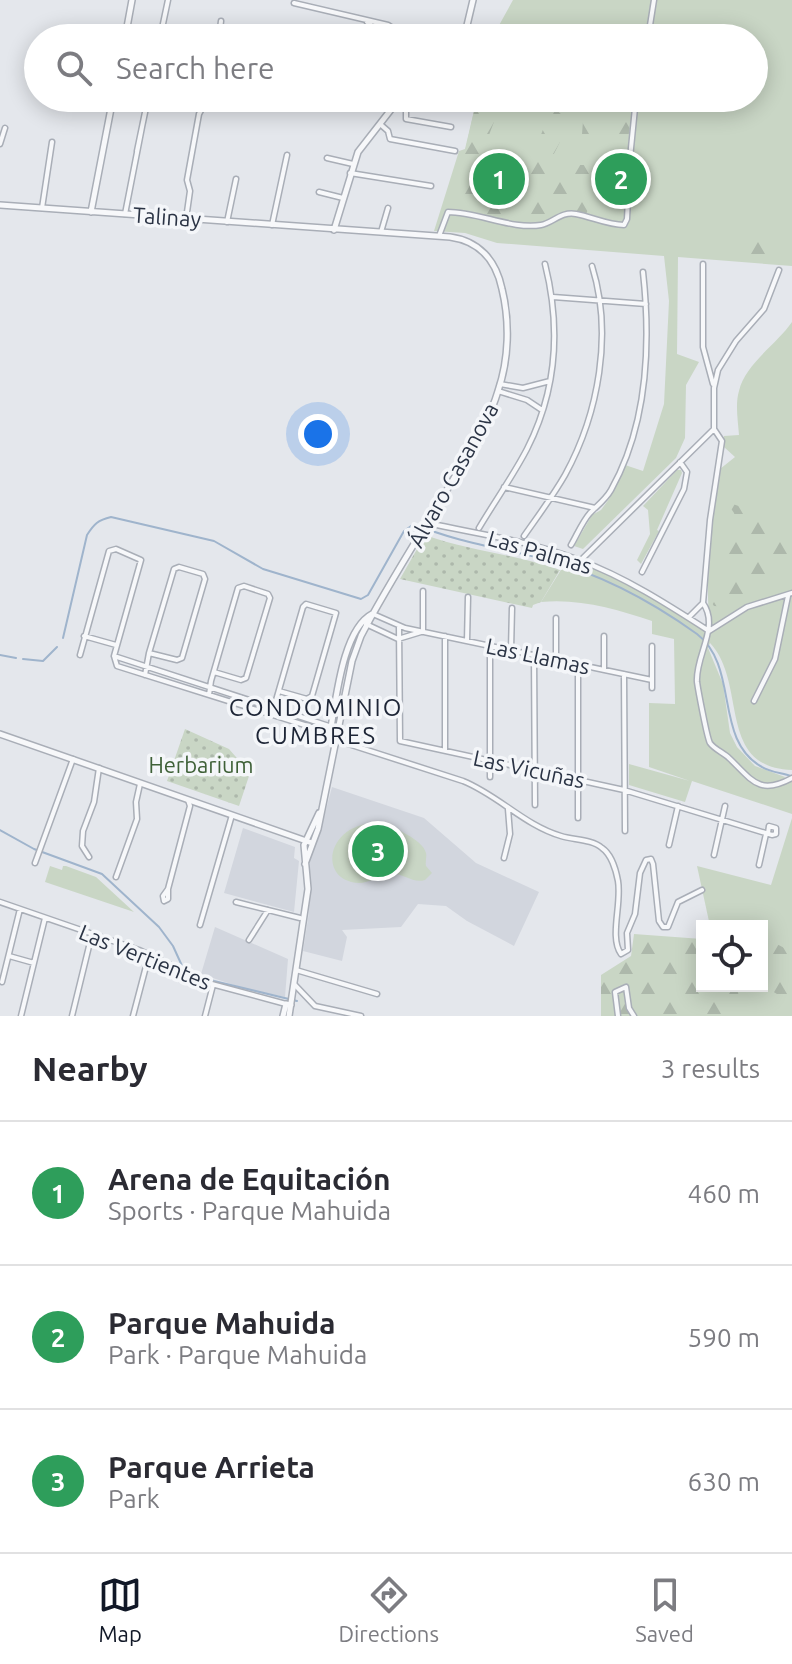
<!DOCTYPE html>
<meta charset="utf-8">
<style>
body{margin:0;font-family:Ubuntu,sans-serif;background:#f7f7f7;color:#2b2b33}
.controls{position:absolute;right:24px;bottom:24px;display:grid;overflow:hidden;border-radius:0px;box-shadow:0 4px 20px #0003}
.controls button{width:72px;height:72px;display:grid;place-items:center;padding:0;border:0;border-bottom:2px solid #e1e1e2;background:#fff;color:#2b2b33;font:40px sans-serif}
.you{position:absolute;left:318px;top:434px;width:28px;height:28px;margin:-20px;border:6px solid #fff;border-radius:50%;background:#1a73e8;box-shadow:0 0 0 12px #1a73e833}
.badge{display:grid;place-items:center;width:52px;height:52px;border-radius:50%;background:#111827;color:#fff;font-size:26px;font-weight:700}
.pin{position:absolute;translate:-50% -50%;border:4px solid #fff;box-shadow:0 2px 8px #0006}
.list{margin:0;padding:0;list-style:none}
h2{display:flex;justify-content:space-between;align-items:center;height:104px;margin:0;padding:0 32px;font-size:34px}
h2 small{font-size:26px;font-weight:400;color:#7c7c81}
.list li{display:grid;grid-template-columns:52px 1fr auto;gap:24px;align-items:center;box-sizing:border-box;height:144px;padding:0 32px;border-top:2px solid #e1e1e2}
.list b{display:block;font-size:30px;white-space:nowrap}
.list p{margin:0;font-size:26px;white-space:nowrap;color:#7c7c81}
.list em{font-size:26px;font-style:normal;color:#7c7c81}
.icon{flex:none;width:44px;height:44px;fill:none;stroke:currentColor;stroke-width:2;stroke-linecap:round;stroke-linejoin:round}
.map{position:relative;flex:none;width:792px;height:1016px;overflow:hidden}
.search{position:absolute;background:#fff;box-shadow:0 4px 20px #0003;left:24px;right:24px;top:24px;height:88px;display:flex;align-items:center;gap:20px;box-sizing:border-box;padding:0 28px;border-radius:44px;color:#7c7c81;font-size:30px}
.sheet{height:536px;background:#fff}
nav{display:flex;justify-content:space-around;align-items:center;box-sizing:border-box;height:112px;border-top:2px solid #e1e1e2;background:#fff;font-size:22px;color:#7c7c81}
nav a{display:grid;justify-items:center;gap:4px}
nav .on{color:#111827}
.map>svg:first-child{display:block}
</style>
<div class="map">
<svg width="792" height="1016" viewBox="0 0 792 1016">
<defs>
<pattern id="forest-firs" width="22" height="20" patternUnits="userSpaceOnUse" patternTransform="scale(2)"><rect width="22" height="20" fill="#c9d6c5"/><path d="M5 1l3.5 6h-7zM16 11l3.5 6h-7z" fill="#adb8ab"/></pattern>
<pattern id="garden-dots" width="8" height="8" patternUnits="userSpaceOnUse" patternTransform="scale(2)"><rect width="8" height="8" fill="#c9d6c5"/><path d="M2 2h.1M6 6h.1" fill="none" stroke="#adb8ab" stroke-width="1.8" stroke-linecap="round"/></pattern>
</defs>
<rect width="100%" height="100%" fill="#e4e7ec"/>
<path fill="#d2d6de" d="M332,787L424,818L476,863L539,892L514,946L467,921L446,906L418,904L401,927L342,930L347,937L342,961L303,951L309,912L310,857L320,832Z
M243,828L295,847L294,858L299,861L294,912L224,893Z
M215,927L288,959L285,997L243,988L201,974Z"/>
<path fill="#c9d6c5" d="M513,0H792V266L678,257L677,354L699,362L686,385L685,438L676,458L583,549L574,546L592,515L601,510L609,499L625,465L643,471L664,404L669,301L664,256L497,243L465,233L434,231L459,151L465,149L477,98H754V38H492Z
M792,322V770C716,768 748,683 710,643L708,648L723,684L730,733L737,747L755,766L785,777L782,785L792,780V814L692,781L685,802L629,785V764L690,781L649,767V703L675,704L674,639L652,634V621C617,609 578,598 541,602L569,557L647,593L711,634C703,579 712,524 720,469L735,457L724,447V436L739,435C738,421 735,404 739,391C745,364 777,344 792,322Z
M677,470H681L682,473L657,530L659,531L641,564L637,560L650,534L648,510L643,506Z
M792,818V1016H636L702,939V986H762V926H710L697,866L771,885Z
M381,823C392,827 423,839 426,853C427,857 425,862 426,866L432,873L425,880C412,884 403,872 389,874C379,875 369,883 359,883C316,881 326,820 381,823Z
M50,866L62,870L63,866H66L96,877L134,912L45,882Z"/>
<path fill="url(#forest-firs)" d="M477,98H503L489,135L491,139L504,143L500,153L487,149L473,191L476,195L512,206L526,168L522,161L532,158L549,114L554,109C580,122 551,153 546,171L549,175H555L562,165H590L600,157H613L616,146L618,115L622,113L631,119L628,139L617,170L591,183L579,194L588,210L586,214C565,210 563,215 544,221C523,227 471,214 454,200Z
M565,98H595L588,161L580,160L583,121L578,117L569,116Z
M762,234L769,235L774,240L771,244L778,246L787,240L792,241V260L741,256L740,250L745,243Z
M716,498L792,525V582L772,581L765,595L728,607L714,606L709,599L711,591H721L725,583L737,576L736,555L723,556L716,547C728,541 743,524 732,510C728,505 721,502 716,498Z
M634,934L702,939V986H736L739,996L728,1016H601V975L631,956Z
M769,940L792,952V1003L762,985V941Z"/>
<path fill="url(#garden-dots)" d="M425,535C469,551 516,554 560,570L541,602L533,605L532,608L400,579Z
M185,729L229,749L250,773L239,806L167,781Z"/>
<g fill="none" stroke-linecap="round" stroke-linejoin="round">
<path stroke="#9fb4cc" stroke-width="2" d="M63,638L87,535C94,524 98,520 111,517L214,541L263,569L361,599L368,595L404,531L414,524C456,542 500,548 544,559C598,573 651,601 697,634C740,667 713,740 762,767C770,772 782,773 791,776
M0,655L16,658
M23,659L43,661L57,647
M0,830L34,849L102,874L159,927L173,946L183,968L214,981L297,1001"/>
<g stroke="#a9aeb7" stroke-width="7">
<path id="minor" d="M294,3L388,25L397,31
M367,22L372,26L425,38
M262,31L283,38
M160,38L168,0
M219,38L221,21
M648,38L654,0
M398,101L406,107V119L451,127
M380,124L388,131L390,139L455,151
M0,144L5,128
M137,151L148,98
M327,158L353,164
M350,173L431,186
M319,192L343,198
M42,208L52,142
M125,214L142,127
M186,219L190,191L187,180L199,114L208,98
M227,222L236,179
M272,225L287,155
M381,232L388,208
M439,236L448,212C478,212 513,230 541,225C553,223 561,211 576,214C592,217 608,225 624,225L627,219L630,158L636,98
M703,264V347L713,384
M553,297L646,304
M500,384L523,388L550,381
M498,391L527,400L542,410
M714,429L722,441L710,520L703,603C720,627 695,656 697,682C698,689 707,738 710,743C714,749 724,753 729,758C752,780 759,796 792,778
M504,487L595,508
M428,523C477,534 531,541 579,560C625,577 667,604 709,631
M479,528C495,501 513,476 527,449C557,390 561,328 545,264
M524,536C538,516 553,496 565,475C599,413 613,333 592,266
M571,545C577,535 582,522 590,513C597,506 606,499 611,490C648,424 651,345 643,272
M581,560L714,429V388L718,370L736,341L764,309L779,270
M642,572L684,489L687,472L680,462
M373,614L405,628L652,680
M689,617L703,603
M366,624L398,639L421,632
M399,626L400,741L624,790L772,835L776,834V828L769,826L768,833
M709,631L747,607L792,593
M423,632V591
M84,636L116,645
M604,636V670
M467,641L468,597
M652,646V688
M511,650L512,608
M80,655L109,551L116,549L141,560L114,656L117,666L330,733
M534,655L535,805
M114,656L338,729
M556,659V618
M578,664V818
M624,674L625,831
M145,675L149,653L174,569L179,567L203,574L205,579L182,658L177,660L149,653
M209,695L211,681L238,588L244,586L268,594L270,598L246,678L241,680L214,672
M754,701L775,659L788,596
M272,714L303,607L306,604L336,613L312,696L307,699L279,691
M336,740L463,781C498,795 524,825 561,836C573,840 592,839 602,848C611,854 616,870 618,881C622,904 609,937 621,954L628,950L627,933L635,914L640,873L646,860L651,859L653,864L659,921L663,927H668L678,902L702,890
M445,750V636
M490,777V646
M669,845L678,806
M714,855L725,806
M89,857L82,846L83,831L94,802L99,768
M504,858L510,834L508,809
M35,863L73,759
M759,865L766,834
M116,877L137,819L136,802L140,784
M168,889V899L164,901L163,896L168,889L190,806L188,800
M0,902L139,950L208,983L286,1004
M236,902L300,918
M200,925L232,815
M249,940L268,910
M9,956L34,963
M296,970L377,994
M2,982L20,909
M295,985L315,1006L361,1016
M21,1016L45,918
M72,1016L92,934
M133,1016L149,955
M205,1016L213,985
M618,1016L615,992L626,987L629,1008L634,1016"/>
</g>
<g stroke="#a9aeb7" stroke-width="8">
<path id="tertiary" d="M125,38L132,0
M464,38L473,0
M0,205L450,237C479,241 496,260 502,289C510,322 509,359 498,391C489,422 470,450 454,478C423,531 389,582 361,636L352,661L318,829L305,864
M91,212L113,98
M334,230L358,152L400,98
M0,734L312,843
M337,735L330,733C336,702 342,630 372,614
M283,1016L286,1004L291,1005
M289,1016L308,889L304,845L319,813"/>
</g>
<use href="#minor" stroke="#f7f8fa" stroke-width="4"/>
<use href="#tertiary" stroke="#f7f8fa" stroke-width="5"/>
</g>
<g text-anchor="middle" stroke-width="7" stroke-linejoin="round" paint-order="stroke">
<g font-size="22" fill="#2b3445" stroke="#f4f6f9">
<text transform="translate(167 217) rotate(4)" y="8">Talinay</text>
<text transform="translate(453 475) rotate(-61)" y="8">Álvaro Casanova</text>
<text transform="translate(540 552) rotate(16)" y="8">Las Palmas</text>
<text transform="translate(538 656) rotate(12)" y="8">Las Llamas</text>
<text transform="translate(529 769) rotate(12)" y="8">Las Vicuñas</text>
<text transform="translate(145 957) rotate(22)" y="8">Las Vertientes</text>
</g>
<g font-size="22" fill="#3f6138" stroke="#f4f6f9">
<text x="201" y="773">Herbarium</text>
</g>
<g font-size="24" letter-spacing="2" fill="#1d2536" stroke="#f4f6f9">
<text x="316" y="716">CONDOMINIO<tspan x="316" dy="28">CUMBRES</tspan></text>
</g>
</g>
</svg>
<div class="controls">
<button><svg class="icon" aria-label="locate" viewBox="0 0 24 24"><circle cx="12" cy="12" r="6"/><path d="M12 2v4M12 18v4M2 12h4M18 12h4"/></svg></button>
</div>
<div class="you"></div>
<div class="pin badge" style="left:499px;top:179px;background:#2e9e5b">1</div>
<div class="pin badge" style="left:621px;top:179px;background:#2e9e5b">2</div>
<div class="pin badge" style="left:378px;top:851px;background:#2e9e5b">3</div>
<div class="search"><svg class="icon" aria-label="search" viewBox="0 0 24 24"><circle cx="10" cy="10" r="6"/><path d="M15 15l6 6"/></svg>Search here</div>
</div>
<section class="sheet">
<h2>Nearby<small>3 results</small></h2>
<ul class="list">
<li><span class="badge" style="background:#2e9e5b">1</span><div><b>Arena de Equitación</b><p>Sports · Parque Mahuida</p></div><em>460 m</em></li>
<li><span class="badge" style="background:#2e9e5b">2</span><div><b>Parque Mahuida</b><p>Park · Parque Mahuida</p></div><em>590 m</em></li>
<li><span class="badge" style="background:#2e9e5b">3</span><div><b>Parque Arrieta</b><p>Park</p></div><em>630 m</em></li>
</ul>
</section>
<nav>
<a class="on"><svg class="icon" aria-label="map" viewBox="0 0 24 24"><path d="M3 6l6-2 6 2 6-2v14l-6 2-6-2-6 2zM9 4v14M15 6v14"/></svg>Map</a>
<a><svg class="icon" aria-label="directions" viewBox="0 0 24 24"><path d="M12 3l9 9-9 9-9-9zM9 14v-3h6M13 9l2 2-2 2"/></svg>Directions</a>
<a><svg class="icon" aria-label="saved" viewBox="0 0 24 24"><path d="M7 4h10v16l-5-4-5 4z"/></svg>Saved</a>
</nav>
